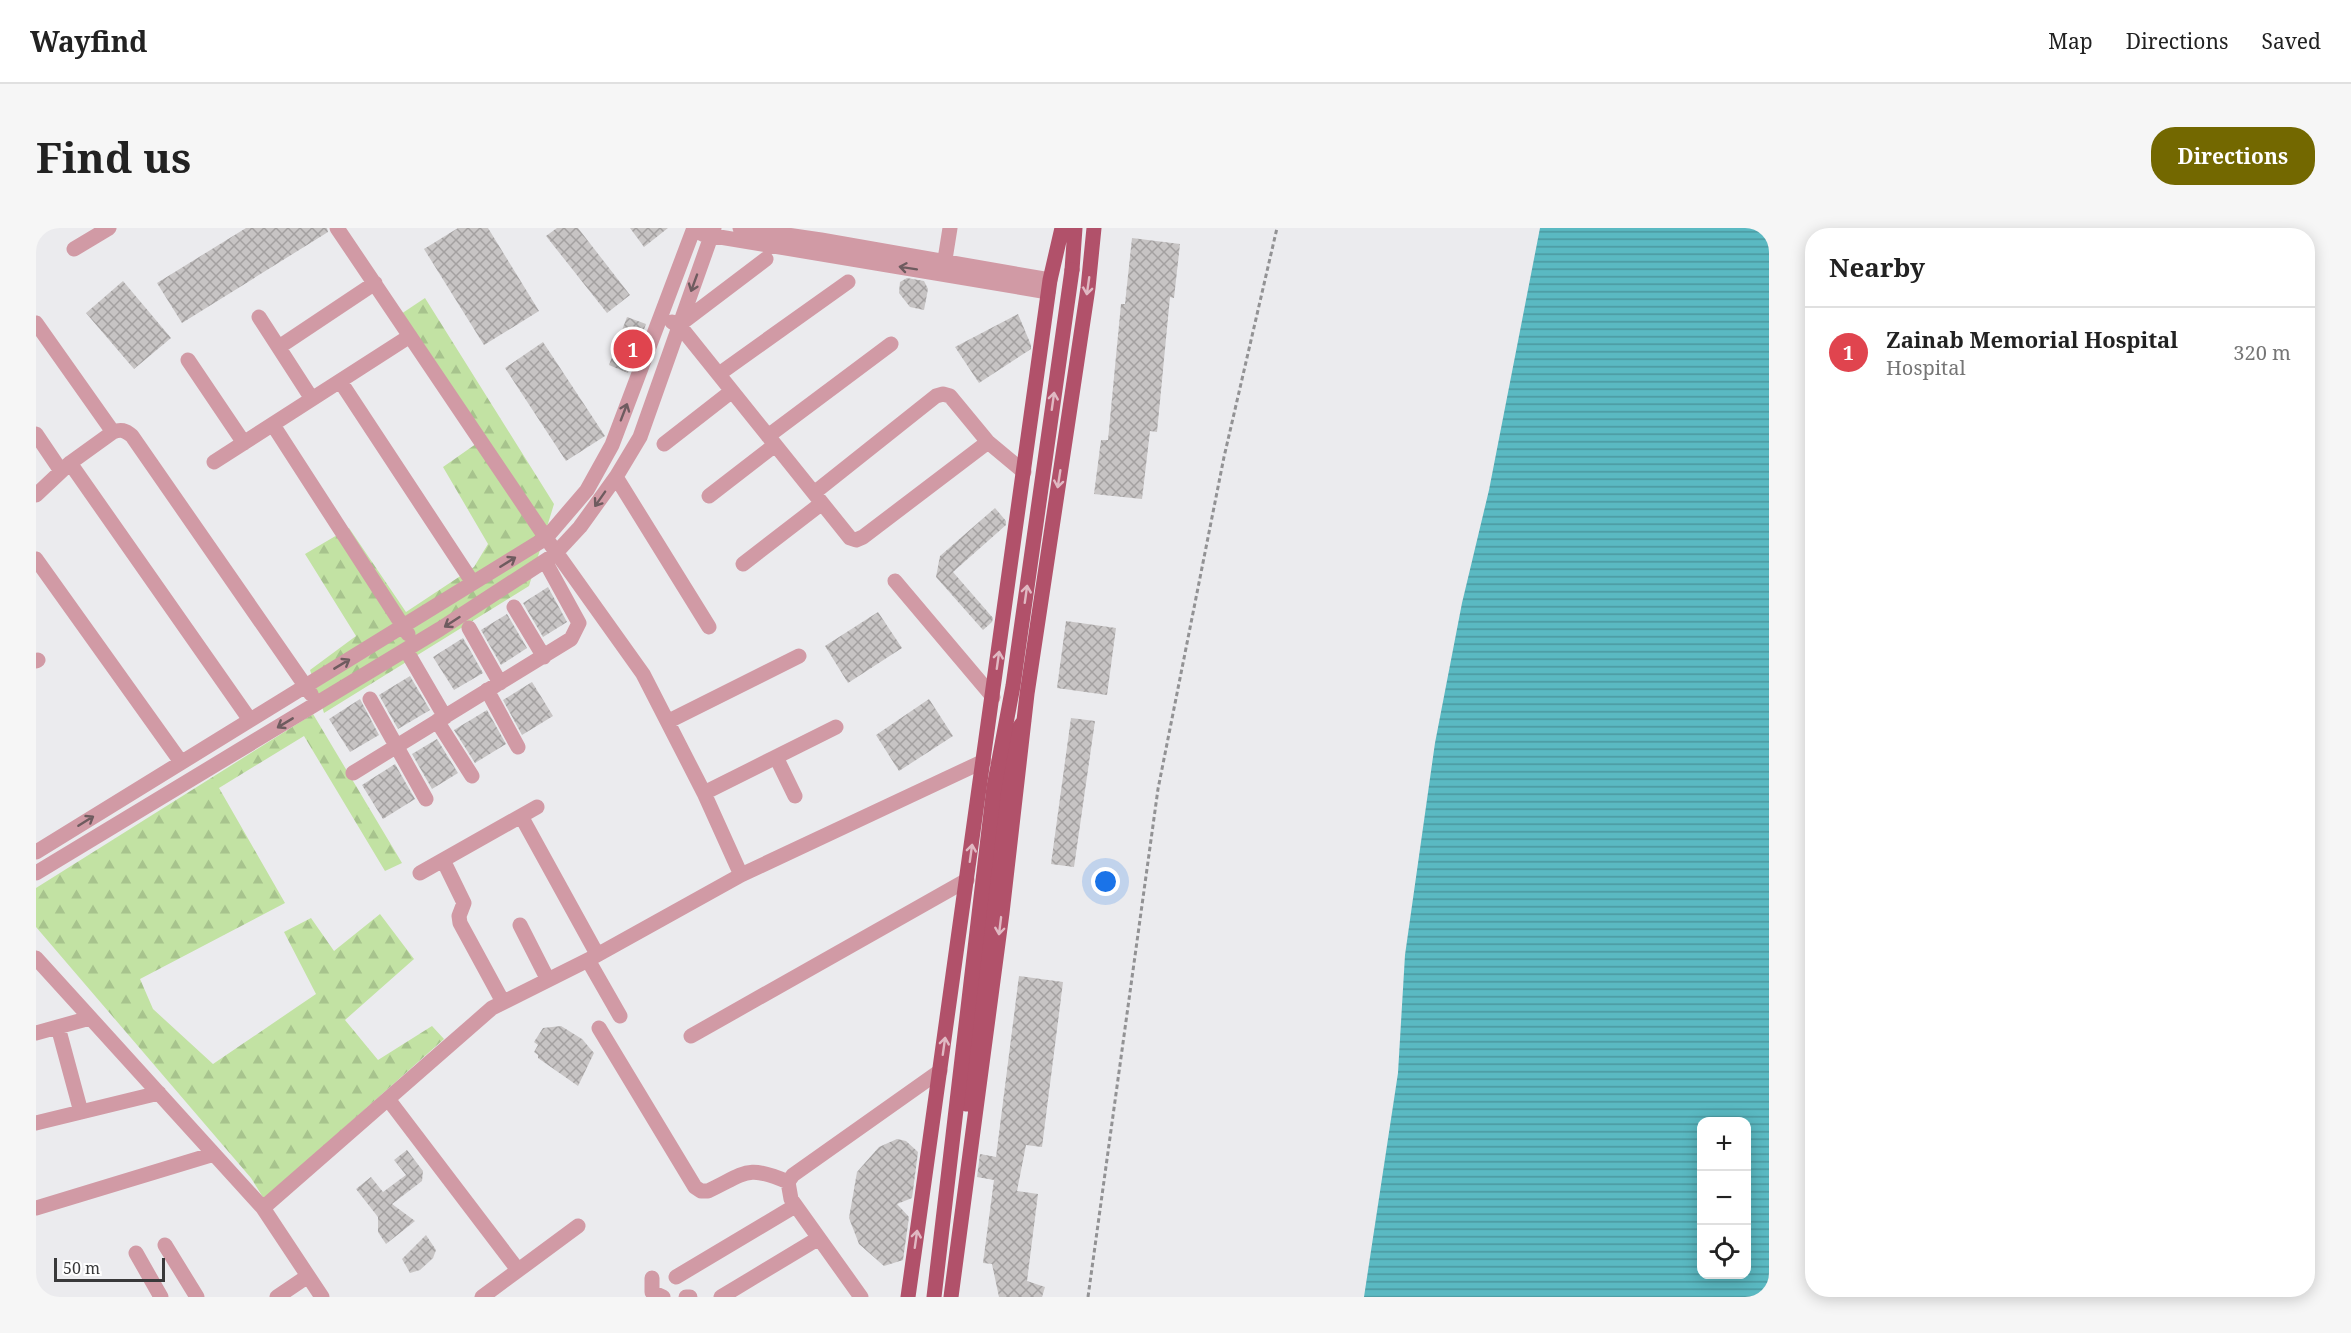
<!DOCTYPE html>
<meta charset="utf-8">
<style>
body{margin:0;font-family:"Noto Serif",serif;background:#f6f6f6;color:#222}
.controls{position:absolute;right:18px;bottom:18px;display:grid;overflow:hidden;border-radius:12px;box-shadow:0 3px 15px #0003}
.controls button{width:54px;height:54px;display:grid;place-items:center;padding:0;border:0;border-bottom:2px solid #e0e0e0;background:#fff;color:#222;font:30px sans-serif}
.scale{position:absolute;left:18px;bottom:15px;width:111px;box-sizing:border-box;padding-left:6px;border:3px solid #39393a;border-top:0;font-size:16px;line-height:21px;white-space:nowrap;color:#39393a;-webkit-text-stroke:4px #fff;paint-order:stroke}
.you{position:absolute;left:1070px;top:654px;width:21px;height:21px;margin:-15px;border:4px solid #fff;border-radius:50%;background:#1a73e8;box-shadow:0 0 0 9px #1a73e833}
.badge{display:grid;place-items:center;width:39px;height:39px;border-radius:50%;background:#736800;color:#fff;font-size:20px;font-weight:700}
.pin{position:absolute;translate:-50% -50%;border:3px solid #fff;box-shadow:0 2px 6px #0006}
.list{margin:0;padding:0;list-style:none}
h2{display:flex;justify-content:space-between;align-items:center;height:78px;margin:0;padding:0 24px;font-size:26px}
h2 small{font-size:20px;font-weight:400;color:#767676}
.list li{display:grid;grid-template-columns:39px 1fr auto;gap:18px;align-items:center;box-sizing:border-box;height:90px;padding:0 24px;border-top:2px solid #e0e0e0}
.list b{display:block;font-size:22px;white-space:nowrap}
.list p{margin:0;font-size:20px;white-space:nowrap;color:#767676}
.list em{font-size:20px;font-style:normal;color:#767676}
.icon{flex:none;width:33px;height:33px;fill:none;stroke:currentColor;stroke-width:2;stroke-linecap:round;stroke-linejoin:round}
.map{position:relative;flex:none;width:1733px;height:1069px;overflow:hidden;border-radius:24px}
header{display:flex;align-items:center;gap:36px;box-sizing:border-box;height:84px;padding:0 30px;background:#fff;border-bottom:2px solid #e0e0e0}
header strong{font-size:28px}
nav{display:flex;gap:33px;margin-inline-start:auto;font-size:21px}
.intro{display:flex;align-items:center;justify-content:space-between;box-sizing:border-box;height:144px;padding:0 36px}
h1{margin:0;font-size:42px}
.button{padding:15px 27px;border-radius:24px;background:#736800;color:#fff;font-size:21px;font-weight:700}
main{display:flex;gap:36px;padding:0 36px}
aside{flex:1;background:#fff;border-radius:24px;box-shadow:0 3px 15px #0003}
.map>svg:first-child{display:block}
</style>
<header>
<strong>Wayfind</strong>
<nav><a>Map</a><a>Directions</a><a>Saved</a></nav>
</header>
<div class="intro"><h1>Find us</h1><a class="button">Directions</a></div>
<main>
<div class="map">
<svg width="1733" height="1069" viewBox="0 0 1733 1069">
<defs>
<pattern id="forest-firs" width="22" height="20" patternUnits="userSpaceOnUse" patternTransform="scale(1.5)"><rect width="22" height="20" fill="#c2e2a3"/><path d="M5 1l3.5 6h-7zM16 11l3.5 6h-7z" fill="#a7c38d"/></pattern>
<pattern id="water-rules" width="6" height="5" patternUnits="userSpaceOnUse" patternTransform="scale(1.5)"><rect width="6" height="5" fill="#5ab9c2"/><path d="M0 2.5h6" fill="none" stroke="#4b979f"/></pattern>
<pattern id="building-cross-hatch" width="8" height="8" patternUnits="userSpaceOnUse" patternTransform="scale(1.5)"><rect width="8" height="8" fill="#c7c4c4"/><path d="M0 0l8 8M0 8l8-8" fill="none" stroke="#a3a0a0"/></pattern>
</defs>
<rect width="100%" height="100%" fill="#ebebee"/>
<path fill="url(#forest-firs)" d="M389,70L518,276L493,358L288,485L274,442L320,408L269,326L313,300L370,384L438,339L452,316L407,239L447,211L365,86Z
M277,486L366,635L349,643L268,508L183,560L249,675L104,751L117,781L177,836L280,766L248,704L275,690L298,723L344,686L378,731L309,792L342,832L396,798L408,811L228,971L215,950L0,699V660Z"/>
<path fill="url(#water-rules)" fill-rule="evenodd" d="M1504,0H1733V1069H1328L1362,845L1369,727L1399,515L1426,375L1453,262ZM1666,894H1710V1046H1666Z"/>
<path fill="url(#building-cross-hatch)" d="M210,0H291L292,4L146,95L121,55Z
M422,0H452L503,83L448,117L388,21Z
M521,0H542L594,67L571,85L510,8Z
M594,0H632L608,19Z
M1096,10L1144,16L1138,70L1134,69L1121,204L1114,203L1106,271L1058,266L1065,212H1072L1085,76H1089Z
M871,50L888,53L892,61L888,82L874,79L863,65L864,54Z
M87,53L135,110L98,141L50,85Z
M982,86L995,117V121L943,155L919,119Z
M591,89L610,96L592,145L573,137Z
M507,114L569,208L530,233L469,140Z
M959,280L970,293V297L917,344L957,390L956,394L947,402L900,349L904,328Z
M512,359L531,394L507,409L487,375Z
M842,384L866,420L812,455L789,418Z
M471,386L491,420L465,437L445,402Z
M1030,393L1080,400L1071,467L1021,460Z
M427,410L447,445L418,462L397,429Z
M374,448L394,482L362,501L343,467Z
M496,454L517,488L486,507L467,472Z
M324,471L343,507L314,524L293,491Z
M893,471L917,508L863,543L840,507Z
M451,482L470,516L439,535L418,502Z
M1035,490L1059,493L1038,639L1015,636Z
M401,511L422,545L396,561L376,526Z
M359,536L379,571L347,591L326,557Z
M983,748L1027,754L1006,919L990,917L981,963L1002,966L991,1053L1009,1059L1006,1069H963L956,1036L947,1035L958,952L941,949L944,926L960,929Z
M525,798L546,811L558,825L542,858L502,830V827L498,824L502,817L498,814L507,800Z
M861,911L870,913L882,924L876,970L861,976L873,989L867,1032L848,1038L823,1016L813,990L821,944L843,919Z
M371,922L387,943L386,953L356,976L379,993L350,1016L342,1004V989L320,961L335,949L347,964L370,947L358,932Z
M390,1007L400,1022L397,1030L384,1042L374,1045L366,1031Z"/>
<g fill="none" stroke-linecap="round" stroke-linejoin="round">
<path stroke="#929294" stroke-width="3" stroke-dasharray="4.5 3" stroke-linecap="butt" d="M1052,1069L1122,561L1188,229L1241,0"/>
<path stroke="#d19aa5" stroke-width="15" d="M301,0L510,310L607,446L668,565L705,647
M704,0L785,12L1014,52
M666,6L1012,64
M38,21L73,0
M907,44L914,0
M223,89L276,171
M636,94L643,97L814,310L820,312L827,309L952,214L988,244
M0,95L77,204
M643,97L730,31
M243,119L339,55
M152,132L208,215
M683,146L812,54
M304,153L437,355
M237,197L372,406
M0,206L25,243
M732,208L855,116
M628,216L696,163
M178,234L374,108
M34,235L214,492
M580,249L673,399
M778,265L900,168L907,166L914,168L952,214
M0,267L34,235L77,204C85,201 89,202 96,208L275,466
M673,268L739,217
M0,331L145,534
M707,336L786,275
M859,353L957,469
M478,379L508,429
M433,400L464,455
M370,422L409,489
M0,433L2,432
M451,462L482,519
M334,471L390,571
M401,493L436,548
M633,493L763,428
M740,529L759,568
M317,545L535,411L543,395L509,333
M668,565L800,499
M485,588L561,726
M0,624L510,310L551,262L576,217L658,0
M407,632L428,675L423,688L424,695L467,774
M0,645L404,401L518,327L544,299L580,249L604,209L678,0
M384,645L501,579
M484,697L512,752
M0,730L227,980L286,1069
M552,732L584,788
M22,799L45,884
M563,800L659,959L665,963H672C710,945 711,936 752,954
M0,805L54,790
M655,808L931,652
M352,871L482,1042
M0,895L123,865
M0,980L178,926
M227,980L456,780L552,732L705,647L948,533
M129,1017L161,1069
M100,1025L125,1069
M640,1049L759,978
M616,1050V1064L627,1069
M241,1069L272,1048
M446,1069L542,998
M650,1069H654
M685,1069L783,1010
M825,1069L755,971L752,954L757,947L904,843"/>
<path stroke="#b1516a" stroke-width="15" d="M1036,42L1039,0
M930,876L975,511L988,493
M872,1069L1014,52L1026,0
M915,1069L966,685L991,466L1052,60L1058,0"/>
<path stroke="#b1516a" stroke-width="15" d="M898,1069L958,559L977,458L1036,42"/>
</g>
<defs><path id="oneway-shaft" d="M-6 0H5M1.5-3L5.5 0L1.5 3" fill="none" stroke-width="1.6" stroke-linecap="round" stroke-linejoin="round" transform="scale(1.5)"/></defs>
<g stroke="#6e5b5f">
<use href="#oneway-shaft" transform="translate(872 40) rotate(-171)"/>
<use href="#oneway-shaft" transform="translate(658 55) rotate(110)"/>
<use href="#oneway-shaft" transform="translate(588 184) rotate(-69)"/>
<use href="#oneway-shaft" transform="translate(564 271) rotate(125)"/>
<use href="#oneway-shaft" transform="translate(472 334) rotate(-32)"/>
<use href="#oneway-shaft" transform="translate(416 394) rotate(147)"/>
<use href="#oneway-shaft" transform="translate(306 436) rotate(-31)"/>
<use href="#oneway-shaft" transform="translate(249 495) rotate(149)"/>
<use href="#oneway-shaft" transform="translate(50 593) rotate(-32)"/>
</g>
<g stroke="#e0b9c3">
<use href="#oneway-shaft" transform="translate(1052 58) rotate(98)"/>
<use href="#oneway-shaft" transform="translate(1017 173) rotate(-82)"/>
<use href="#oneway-shaft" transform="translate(1023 251) rotate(99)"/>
<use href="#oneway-shaft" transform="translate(990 366) rotate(-82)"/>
<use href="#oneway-shaft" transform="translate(962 432) rotate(-82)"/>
<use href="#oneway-shaft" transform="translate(935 625) rotate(-82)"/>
<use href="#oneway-shaft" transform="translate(964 698) rotate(97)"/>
<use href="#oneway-shaft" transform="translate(908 818) rotate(-82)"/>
<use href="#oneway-shaft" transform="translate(880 1011) rotate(-82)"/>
</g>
</svg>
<div class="controls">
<button>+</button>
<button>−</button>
<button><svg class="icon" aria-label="locate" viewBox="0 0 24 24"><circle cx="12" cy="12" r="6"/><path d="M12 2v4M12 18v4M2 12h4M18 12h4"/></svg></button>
</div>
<div class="scale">50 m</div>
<div class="you"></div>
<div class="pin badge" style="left:597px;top:121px;background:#e0444e">1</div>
</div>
<aside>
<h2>Nearby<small></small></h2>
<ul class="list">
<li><span class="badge" style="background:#e0444e">1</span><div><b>Zainab Memorial Hospital</b><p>Hospital</p></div><em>320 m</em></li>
</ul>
</aside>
</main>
